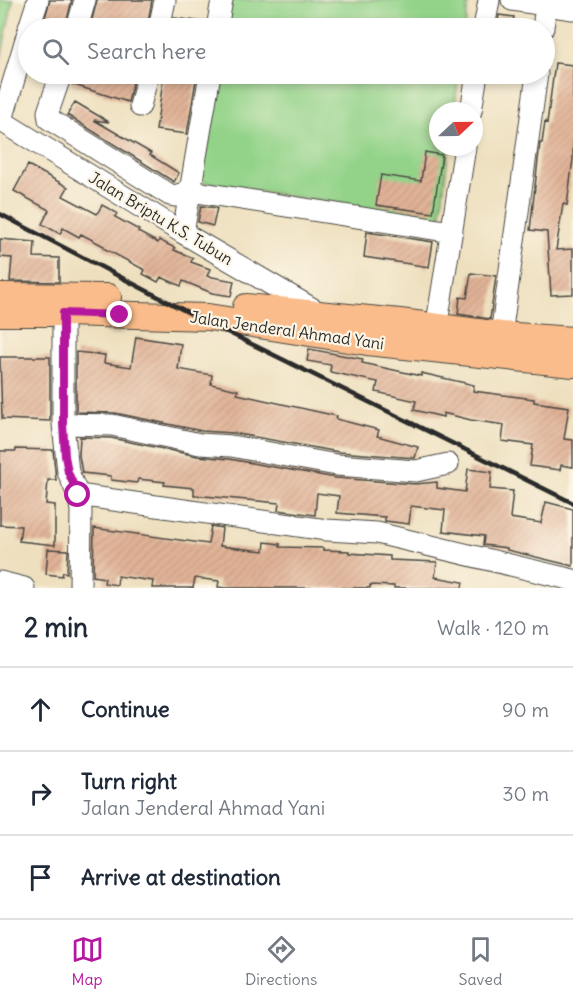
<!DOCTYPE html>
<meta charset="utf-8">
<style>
body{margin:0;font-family:Delius,sans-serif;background:#f6f6f7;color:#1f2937}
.compass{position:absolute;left:429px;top:102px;width:54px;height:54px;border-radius:50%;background:#fff;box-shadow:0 3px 9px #0003;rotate:68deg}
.stop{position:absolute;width:18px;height:18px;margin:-14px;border:4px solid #b5179e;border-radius:50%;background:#fff}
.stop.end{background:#b5179e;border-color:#fff;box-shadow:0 2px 6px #0008}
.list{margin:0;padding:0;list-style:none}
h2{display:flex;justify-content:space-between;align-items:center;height:78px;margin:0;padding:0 24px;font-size:26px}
h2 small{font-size:20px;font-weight:400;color:#747a83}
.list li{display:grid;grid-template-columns:39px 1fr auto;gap:18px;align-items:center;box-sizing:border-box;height:84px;padding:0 24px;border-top:2px solid #e0e1e3}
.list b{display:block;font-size:22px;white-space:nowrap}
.list p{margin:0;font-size:20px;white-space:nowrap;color:#747a83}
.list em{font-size:20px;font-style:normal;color:#747a83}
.icon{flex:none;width:33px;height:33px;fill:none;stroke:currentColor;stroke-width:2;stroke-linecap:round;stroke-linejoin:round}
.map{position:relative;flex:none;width:573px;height:588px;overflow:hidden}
.search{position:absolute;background:#fff;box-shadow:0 3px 9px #0003;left:18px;right:18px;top:18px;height:66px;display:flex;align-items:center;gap:15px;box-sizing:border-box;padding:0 21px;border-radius:33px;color:#747a83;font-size:22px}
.sheet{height:330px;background:#fff}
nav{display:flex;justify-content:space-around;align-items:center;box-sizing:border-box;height:84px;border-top:2px solid #e0e1e3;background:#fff;font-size:16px;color:#747a83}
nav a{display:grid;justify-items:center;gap:3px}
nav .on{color:#b5179e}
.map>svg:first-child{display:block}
</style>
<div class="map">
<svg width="573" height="588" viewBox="0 0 573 588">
<defs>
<pattern id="building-hatch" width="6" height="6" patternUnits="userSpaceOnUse" patternTransform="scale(1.5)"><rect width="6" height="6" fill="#e1b397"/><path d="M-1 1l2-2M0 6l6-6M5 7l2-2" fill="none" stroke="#c19a82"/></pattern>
</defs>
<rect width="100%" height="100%" fill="#fcf5e5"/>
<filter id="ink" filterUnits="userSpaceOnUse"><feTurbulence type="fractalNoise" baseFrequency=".0167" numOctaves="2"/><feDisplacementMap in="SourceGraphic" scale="12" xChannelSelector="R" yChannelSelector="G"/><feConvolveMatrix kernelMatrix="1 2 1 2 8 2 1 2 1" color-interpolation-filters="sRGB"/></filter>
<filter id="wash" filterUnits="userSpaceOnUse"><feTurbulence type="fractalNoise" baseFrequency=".008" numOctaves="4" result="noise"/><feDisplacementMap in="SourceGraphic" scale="24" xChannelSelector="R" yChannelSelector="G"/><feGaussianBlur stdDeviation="1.35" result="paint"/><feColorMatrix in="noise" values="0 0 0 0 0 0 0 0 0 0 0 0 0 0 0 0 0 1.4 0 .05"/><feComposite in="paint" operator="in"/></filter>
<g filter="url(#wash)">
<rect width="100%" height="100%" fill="#eee0bf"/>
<path fill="#93d389" stroke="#5f7f5a" stroke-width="1.5" d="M0,0H13L0,62Z
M229,0H439L468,4L465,28H225Z
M217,74H459L454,111H438V147H449L440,220L200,182Z"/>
<g id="blocks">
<path fill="url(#building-hatch)" d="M50,0H72L65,28H42Z
M97,0H152L147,28L90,27Z
M499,15L514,17L512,28H497Z
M174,18L204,22L203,28H172Z
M555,63L573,65V159L567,205L563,204L556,250L573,249V294L551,295L547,232L530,230L540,143H542L545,122L547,123Z
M73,74H135L128,102L71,84Z
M164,74H197L187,134L156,130Z
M75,102L109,122L94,120L151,153L150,155L179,173L174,182L67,115Z
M425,152L442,155L433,213L376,205L381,175L421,181Z
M28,165L68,187L63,196L97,214L102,205L117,213L115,217L139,230L138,232L158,243L159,240L175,248L174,250L193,258L191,262L210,269L207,276L234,281L231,296L212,293L183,281L181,286L161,277L158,282L143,274L145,270L103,248L104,246L81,234L79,237L63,228L60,234L42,224L49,210L14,191Z
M201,206L217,208L213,226L198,222Z
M367,232L433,242L429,267L364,257Z
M0,239L35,242L34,257L59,258V282L10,281L12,258L0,257Z
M471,273L496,276L490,319L458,314L460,297L467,298Z
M136,337L181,344L178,369L212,375L211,384L238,390L237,394L337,416L336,419L379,430L377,436L418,447L415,458L339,452L233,433L202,431L115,413L76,412V352L105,355L104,363L131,367Z
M309,349L363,359L362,363L421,376V373L474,385L473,391L534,399V402L569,407L564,439L573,440V467L561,465L560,470L530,466L533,445L502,441L504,425L471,420L443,413V417L414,410L416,401L376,392L378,382L330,372L331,365L307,361Z
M0,357H50V421L2,419Z
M80,437L111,438L197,456L229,459L336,478L415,484L437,482V488L465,492L468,469L492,472L490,489L513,491L510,518L541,523L546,502L573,509V566L507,550V548L483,545L484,536L443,531L445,510L411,506L409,524L385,521V517L337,513L339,496L317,493L315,515L278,510L279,503L194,495V488L164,485L165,482L138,479L137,483L111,480V476L82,473L79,455Z
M16,449L53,450L56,480H48L46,504L55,505V545L19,541L21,526L0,525V451H16Z
M211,526L222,528L220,546L264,551L265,542L280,544V547L323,548V550L349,551V553L390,556V560L437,562L435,577L463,582L462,588H394V586L370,585V588H227L218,587L219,581L195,578L193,588H152L153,581L118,576L117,585L104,583L105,578L93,576L94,528L208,544Z
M48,549L68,550L67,573L63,572L62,576L46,574Z"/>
</g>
</g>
<g filter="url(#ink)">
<use href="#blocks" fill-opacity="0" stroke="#484641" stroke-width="1.5"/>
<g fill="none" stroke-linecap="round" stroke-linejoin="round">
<g stroke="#484641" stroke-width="23">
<path id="minor" d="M512,0L573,9
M29,28L38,0
M77,28L85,0
M159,28L165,0
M217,28L222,0
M484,28L489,0
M543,28L546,5
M61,74L48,112L49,119L170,195L175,196L190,191L452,232
M140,106L148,74
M471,111L477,74
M0,120L183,233L320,313
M2,120L28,32
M183,233L210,74
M63,313V424L68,472L78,495L81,510L80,588
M501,335L537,74
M434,342L465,147
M63,424L112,425L200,444L231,446L337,465L416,471L448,464
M78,495L327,530L377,533L573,580
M0,582L24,588"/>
</g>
<g stroke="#484641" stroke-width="28">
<path id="major" d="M0,296L108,297
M246,307L400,322L501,335L573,340
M0,313H63L208,317L367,342L573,364"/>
</g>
<use href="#minor" stroke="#fff" stroke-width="21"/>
<use href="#major" stroke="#f9bc8a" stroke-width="26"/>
<path stroke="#2b2b2b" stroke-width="4.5" d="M0,214L195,316L573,503"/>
</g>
</g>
<g fill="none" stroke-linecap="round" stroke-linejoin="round" filter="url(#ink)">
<path stroke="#b5179e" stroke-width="8" d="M78,495L68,472L65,456L63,424V313L120,315"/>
</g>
<g text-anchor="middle" stroke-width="4.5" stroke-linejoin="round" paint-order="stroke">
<g font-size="16" fill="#2b2b2b" stroke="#fcf5e5">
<text transform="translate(161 218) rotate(31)" y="6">Jalan Briptu K.S. Tubun</text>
<text transform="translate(287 330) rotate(8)" y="6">Jalan Jenderal Ahmad Yani</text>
</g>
</g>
</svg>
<svg class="compass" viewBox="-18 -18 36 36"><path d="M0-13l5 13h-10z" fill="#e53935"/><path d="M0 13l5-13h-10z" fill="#747a83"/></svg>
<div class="stop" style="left:78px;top:495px"></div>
<div class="stop end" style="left:120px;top:315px"></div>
<div class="search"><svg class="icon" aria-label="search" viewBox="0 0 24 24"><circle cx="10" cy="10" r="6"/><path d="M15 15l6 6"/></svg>Search here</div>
</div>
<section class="sheet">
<h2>2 min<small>Walk · 120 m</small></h2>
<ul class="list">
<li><svg class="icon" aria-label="ahead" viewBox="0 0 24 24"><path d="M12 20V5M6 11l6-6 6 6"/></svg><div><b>Continue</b></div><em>90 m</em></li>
<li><svg class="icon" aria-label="right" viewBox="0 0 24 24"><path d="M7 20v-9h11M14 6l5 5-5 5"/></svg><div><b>Turn right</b><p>Jalan Jenderal Ahmad Yani</p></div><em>30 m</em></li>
<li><svg class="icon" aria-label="arrive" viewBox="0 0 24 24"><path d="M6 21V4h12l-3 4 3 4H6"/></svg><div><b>Arrive at destination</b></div></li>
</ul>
</section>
<nav>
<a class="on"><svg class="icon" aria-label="map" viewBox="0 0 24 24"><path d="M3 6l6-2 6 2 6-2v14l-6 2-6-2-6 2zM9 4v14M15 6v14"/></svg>Map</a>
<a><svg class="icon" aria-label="directions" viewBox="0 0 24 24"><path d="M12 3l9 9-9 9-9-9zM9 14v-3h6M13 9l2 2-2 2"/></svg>Directions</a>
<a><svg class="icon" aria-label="saved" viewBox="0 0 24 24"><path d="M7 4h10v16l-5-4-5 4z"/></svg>Saved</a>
</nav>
